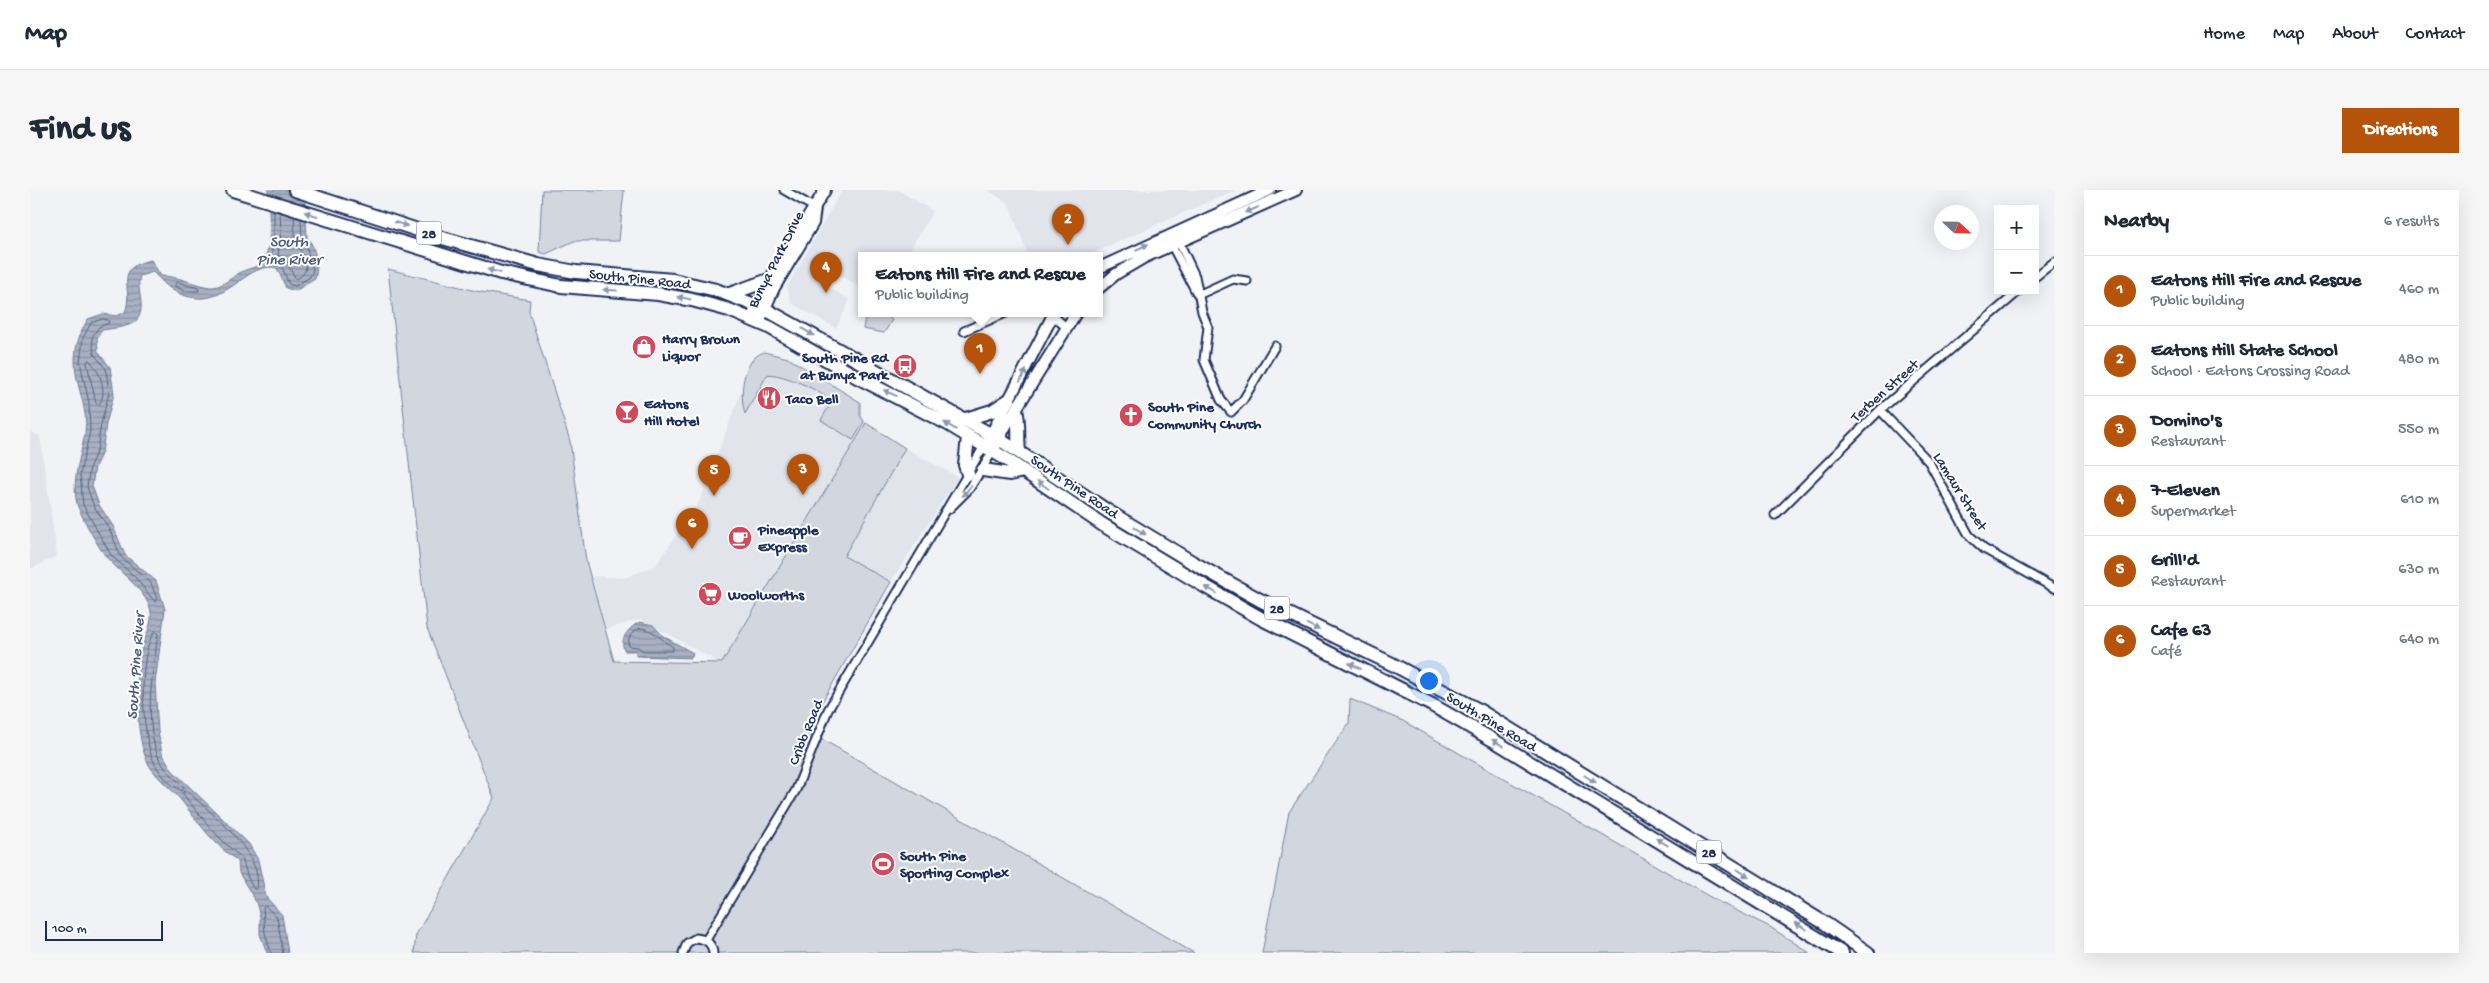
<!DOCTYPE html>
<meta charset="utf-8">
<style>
body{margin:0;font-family:"Gochi Hand",sans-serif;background:#f6f6f7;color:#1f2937}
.controls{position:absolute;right:15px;top:15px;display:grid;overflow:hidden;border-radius:0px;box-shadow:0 5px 20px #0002}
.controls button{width:45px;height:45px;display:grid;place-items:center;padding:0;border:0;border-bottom:1px solid #e0e1e3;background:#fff;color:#1f2937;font:25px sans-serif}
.compass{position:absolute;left:1904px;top:15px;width:45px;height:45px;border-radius:50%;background:#fff;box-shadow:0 5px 20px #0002;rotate:112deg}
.scale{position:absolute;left:15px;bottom:12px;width:118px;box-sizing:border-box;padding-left:5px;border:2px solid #1b2f5e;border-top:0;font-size:14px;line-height:18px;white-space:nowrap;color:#1b2f5e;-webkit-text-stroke:4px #fff;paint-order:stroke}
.you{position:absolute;left:1398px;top:490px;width:18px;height:18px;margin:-12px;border:4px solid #fff;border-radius:50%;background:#1a73e8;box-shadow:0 0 0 8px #1a73e833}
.badge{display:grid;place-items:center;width:32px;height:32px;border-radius:50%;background:#b45309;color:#fff;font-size:16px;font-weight:700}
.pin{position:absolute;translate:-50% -41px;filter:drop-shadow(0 1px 2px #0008)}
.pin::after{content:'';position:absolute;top:26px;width:18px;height:15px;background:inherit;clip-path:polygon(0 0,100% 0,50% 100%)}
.popup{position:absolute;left:828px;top:62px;width:245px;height:65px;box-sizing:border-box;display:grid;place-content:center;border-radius:0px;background:#fff;filter:drop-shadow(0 1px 4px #0005);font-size:16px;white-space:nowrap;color:#747a83}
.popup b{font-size:19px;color:#1f2937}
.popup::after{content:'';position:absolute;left:50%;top:100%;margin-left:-10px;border:10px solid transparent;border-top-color:#fff}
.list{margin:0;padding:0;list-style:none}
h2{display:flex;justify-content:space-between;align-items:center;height:65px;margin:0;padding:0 20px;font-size:21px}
h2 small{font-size:16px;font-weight:400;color:#747a83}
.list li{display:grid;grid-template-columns:32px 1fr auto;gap:15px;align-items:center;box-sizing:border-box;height:70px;padding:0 20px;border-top:1px solid #e0e1e3}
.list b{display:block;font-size:19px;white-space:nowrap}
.list p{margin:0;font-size:16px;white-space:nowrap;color:#747a83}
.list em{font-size:16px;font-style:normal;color:#747a83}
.map{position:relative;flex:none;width:2024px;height:763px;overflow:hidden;border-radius:0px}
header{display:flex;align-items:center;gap:30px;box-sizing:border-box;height:70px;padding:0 25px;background:#fff;border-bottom:1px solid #e0e1e3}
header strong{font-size:24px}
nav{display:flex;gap:28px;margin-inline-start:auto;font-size:18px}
.intro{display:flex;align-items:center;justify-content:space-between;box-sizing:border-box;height:120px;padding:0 30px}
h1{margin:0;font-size:35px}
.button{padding:12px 22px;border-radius:0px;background:#b45309;color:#fff;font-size:18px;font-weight:700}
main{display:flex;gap:30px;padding:0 30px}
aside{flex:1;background:#fff;border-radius:0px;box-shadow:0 5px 20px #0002}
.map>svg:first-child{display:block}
</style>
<header>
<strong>Map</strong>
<nav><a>Home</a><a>Map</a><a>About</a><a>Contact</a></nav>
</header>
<div class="intro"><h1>Find us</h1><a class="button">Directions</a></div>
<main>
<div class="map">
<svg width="2024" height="763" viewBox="0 0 2024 763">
<defs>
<pattern id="water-rules" width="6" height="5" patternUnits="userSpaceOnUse" patternTransform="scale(1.25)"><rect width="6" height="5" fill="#a8b0c2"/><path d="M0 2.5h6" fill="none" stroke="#8890a1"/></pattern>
</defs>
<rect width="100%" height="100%" fill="#f1f2f5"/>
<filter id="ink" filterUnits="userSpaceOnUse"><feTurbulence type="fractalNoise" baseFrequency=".02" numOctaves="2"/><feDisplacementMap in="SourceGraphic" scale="10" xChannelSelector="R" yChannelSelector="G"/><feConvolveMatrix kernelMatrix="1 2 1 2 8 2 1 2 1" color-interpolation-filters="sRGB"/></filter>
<g filter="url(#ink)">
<path fill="#e1e4ea" d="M812,0H868L903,21L877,65H831V98L790,74L783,88L820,110L806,138L761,113L757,97Z
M958,0H1205L1058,65H998L979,14Z
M721,176L824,211L836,233L692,474L611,429L576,439L562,386L595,388L626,375L670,310Z
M0,242L10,246L27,366L0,379Z
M875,258L928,287L861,392L814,366Z"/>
<path fill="#d2d6df" stroke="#76829e" d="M512,0H594L589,51H544L516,64L509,62Z
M358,79L446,101L500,110L499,122L540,251L556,371L584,471L692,473L836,233L875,258L814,366L861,392L776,540L1164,763H384L386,745L464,608L397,438Z
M836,123H853L862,130L854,143L833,139Z
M734,162L758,168L830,212V225L834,232L823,250L791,230L798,218C798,214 798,210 795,207C788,199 745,181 737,185L715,224C709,205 712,169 734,162Z
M1320,509L1373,531L1689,712L1740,737L1780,763H1232L1259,622L1319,533Z"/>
<path fill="url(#water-rules)" stroke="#707c9a" d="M238,0H274L277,47C286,58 289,76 285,89L265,101L256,98L247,78C219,71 200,111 167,108C146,106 137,97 123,82L110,86C108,93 109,98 110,105C116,137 98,136 72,140L67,148L68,162L80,177L84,204L76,234L72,262L65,277L62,296L69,315L83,336L95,365L126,391L135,419L125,493L128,542L132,563L142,580L219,654L228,670L236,707L252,725L258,763H237L230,744V727L226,712L209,683L208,671C186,657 170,635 154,614C144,600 128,590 119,575C105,549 105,491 111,462C114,446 126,432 119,415C110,396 92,384 79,370C70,361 53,329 48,317C40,292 51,267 55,243C59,218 45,196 45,172C45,155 50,143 58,129L73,124L87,126L95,122C105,98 81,78 121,70L131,86C150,86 164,95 180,97C192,98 201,87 211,82C216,79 224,78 229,75C245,65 238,17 238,0Z
M610,432L623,435L633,446L663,463L661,468L606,466V461H595C588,450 599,437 610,432Z"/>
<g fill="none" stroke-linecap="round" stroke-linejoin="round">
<path stroke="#536386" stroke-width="1" d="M244,20V43L241,70L251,75L259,94L265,96L280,87L283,80L276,55L272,48L271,29
M250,22L251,43L248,65L256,71L266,89C285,81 271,64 266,51C264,44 265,34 264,27
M147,92L168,98L169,101H154L145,96Z
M73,129L78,130L79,133L69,137L62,147L64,164L76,179L79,203L71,234L67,260L60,276L57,297L64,317L79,338L91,367L121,393L127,409L125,412L105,387L81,365L53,315L50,284L60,241L59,213L50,172L53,148L61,133Z
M59,170C70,180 78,202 69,215L66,213L57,173Z
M610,438C623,438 632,451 643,457V461H613L608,457L599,456C596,448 603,441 610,438Z
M125,441L128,444C123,483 114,525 127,564C132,578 144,587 154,597L152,601C141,596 128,582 123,570C112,545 107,462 125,441Z
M154,601H157C181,623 234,663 227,699H224C217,689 216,680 212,668C189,650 172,628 153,604Z
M241,763L235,743L233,718L235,716L247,727L253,763"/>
<g stroke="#1b2f5e" stroke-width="11">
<path id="street" d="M754,0L785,18
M1149,52L1165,86L1172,122L1178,137L1174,170L1191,210L1201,222L1213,210L1245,156
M1142,56L1166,102
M2005,87L2024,72
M1168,105L1203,89L1217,91
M1021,124L1036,137
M934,141L976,123
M1850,220L1899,272L1939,345L1954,359L2024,398
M919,319L940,298L963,261
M1745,325L1850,220L1989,101
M676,750L766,600L798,520L954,256
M653,763L657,753L666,748C676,749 682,753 683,763"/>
</g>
<g stroke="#1b2f5e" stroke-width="14">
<path id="secondary" d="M721,129L744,82L795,0
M729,132L744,98L783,33L785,18"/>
</g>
<g stroke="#1b2f5e" stroke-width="14">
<path id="primary" d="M1069,78L1240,0
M1069,98L1086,84L1115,67L1266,0
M958,250L1024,123
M963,261L978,232L1046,123"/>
</g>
<g stroke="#1b2f5e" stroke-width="16">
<path id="highway" d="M203,0L471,83L531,96L628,104L662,110L699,120L739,137L829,188L918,234L976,269L1073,335L1176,397L1232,429L1402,515L1463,550L1812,763
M265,0L409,47L508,75L546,82L643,90L686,100L735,119L969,249L1076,320L1162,372L1230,410L1362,474L1447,519L1796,734L1838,763
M700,104L739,90
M986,220C990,233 987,247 989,261
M936,229L962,221L979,210
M953,280L980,284L994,281
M938,284L935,275L938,247"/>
</g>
<use href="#street" stroke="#fff" stroke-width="7"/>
<use href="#secondary" stroke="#fff" stroke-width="10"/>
<use href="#primary" stroke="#fff" stroke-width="10"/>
<use href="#highway" stroke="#fff" stroke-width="12"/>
</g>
<defs><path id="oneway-solid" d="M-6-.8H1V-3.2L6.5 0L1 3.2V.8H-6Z" transform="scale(1.25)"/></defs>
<g fill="#8d97ae">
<use href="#oneway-solid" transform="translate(1222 20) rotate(156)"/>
<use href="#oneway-solid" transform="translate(281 24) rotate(-163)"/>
<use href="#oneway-solid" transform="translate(371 34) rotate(18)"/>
<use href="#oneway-solid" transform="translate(1112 57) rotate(-25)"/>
<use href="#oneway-solid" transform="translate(464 81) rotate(-165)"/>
<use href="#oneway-solid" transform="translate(580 100) rotate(-176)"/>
<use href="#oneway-solid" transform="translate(654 108) rotate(-169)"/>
<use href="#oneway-solid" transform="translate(778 142) rotate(31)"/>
<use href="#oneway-solid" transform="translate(993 186) rotate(-62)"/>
<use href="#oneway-solid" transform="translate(860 203) rotate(-155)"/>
<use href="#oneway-solid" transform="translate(920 236) rotate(-149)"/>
<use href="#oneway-solid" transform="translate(1013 295) rotate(-145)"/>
<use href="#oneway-solid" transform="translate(937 301) rotate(130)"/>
<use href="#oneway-solid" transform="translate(1110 341) rotate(31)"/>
<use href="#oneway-solid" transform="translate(1181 400) rotate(-150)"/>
<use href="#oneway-solid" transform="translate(1283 437) rotate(26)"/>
<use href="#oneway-solid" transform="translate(1325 476) rotate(-154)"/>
<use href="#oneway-solid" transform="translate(1468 553) rotate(-149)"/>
<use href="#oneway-solid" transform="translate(1560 589) rotate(32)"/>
<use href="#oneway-solid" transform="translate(1632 652) rotate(-149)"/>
<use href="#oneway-solid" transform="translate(1713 683) rotate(32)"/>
<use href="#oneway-solid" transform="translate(1771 736) rotate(-149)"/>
</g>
</g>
<defs>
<g id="shop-disc" transform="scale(1.25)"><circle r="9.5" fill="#d1495b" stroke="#fff"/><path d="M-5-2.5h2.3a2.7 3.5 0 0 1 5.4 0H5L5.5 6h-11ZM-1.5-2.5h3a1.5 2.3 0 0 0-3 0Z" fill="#fff"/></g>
<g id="bus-disc" transform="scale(1.25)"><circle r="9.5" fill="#d1495b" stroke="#fff"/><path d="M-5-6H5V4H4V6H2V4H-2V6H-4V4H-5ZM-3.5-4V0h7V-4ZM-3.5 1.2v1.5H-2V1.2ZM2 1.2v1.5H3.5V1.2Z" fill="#fff"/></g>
<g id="restaurant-disc" transform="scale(1.25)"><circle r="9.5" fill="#d1495b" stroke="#fff"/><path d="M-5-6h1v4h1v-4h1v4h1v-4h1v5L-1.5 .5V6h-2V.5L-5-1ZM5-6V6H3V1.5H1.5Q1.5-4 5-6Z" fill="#fff"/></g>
<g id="bar-disc" transform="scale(1.25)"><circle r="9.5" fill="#d1495b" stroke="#fff"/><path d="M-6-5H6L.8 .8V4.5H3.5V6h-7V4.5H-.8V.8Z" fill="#fff"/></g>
<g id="church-disc" transform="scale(1.25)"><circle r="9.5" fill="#d1495b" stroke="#fff"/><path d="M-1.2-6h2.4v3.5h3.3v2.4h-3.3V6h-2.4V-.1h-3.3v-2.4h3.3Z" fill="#fff"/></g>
<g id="cafe-disc" transform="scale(1.25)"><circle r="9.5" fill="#d1495b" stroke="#fff"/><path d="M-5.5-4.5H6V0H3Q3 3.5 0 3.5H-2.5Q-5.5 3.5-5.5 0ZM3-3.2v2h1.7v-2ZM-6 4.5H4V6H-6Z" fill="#fff"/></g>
<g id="supermarket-disc" transform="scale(1.25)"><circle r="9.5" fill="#d1495b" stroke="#fff"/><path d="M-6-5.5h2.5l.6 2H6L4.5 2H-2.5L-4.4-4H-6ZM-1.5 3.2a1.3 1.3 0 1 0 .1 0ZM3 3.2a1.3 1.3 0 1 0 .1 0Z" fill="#fff"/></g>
<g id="stadium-disc" transform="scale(1.25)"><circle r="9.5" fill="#d1495b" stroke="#fff"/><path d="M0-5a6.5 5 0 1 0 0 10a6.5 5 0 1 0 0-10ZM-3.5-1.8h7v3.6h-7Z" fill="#fff"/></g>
</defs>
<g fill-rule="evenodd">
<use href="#shop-disc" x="614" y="157"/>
<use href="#bus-disc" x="875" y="176"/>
<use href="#restaurant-disc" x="739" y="208"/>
<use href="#bar-disc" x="597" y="222"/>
<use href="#church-disc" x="1101" y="225"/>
<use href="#cafe-disc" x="710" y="348"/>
<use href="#supermarket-disc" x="680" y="404"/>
<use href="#stadium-disc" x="853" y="674"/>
</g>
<g text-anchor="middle" stroke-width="4" stroke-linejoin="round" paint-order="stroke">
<g fill="#fff" stroke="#5f6d8e" stroke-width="1">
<rect x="386.5" y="31.5" width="25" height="23" rx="4"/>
<rect x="1234.5" y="406.5" width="25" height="23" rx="4"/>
<rect x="1666.5" y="650.5" width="25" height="23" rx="4"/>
</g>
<g font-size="14" font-weight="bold" fill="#1b2f5e">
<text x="399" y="48">28</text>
<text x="1247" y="423">28</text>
<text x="1679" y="667">28</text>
</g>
<g font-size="15" fill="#1b2f5e" stroke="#fff">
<text transform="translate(745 69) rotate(-63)" y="5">Bunya Park Drive</text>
<text transform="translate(610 88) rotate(6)" y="5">South Pine Road</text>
<text transform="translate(1854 200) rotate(-42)" y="5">Terben Street</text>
<text transform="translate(1045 296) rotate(34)" y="5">South Pine Road</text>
<text transform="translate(1931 301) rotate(58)" y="5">Lamaur Street</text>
<text transform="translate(1462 531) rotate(31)" y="5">South Pine Road</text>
<text transform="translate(775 542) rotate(-68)" y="5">Cribb Road</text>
</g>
<g font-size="15" font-weight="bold" fill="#1b2f5e" stroke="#fff" text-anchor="start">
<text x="632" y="153">Harry Brown<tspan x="632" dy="17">Liquor</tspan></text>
<text x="858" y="172" text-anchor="end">South Pine Rd<tspan x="858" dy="17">at Bunya Park</tspan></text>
<text x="756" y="213">Taco Bell</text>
<text x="614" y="218">Eatons<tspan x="614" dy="17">Hill Hotel</tspan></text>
<text x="1118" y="221">South Pine<tspan x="1118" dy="17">Community Church</tspan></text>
<text x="728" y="344">Pineapple<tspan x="728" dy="17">Express</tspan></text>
<text x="698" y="409">Woolworths</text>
<text x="870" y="670">South Pine<tspan x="870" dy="17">Sporting Complex</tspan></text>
</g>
<g font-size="16" font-style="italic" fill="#4c5c81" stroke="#fff">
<text x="259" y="56">South<tspan x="259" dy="18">Pine River</tspan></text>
<text transform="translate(104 476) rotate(-86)" y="6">South Pine River</text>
</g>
</g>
</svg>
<div class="controls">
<button>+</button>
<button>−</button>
</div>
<svg class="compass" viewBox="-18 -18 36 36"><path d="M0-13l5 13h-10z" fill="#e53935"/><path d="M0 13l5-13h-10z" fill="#747a83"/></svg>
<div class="scale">100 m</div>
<div class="you"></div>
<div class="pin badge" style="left:950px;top:184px">1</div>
<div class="popup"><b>Eatons Hill Fire and Rescue</b>Public building</div>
<div class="pin badge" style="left:1038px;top:55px">2</div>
<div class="pin badge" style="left:773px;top:305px">3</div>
<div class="pin badge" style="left:796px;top:103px">4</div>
<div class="pin badge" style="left:684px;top:306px">5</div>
<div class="pin badge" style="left:662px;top:359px">6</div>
</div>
<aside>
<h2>Nearby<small>6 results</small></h2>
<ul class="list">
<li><span class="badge">1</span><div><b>Eatons Hill Fire and Rescue</b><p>Public building</p></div><em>460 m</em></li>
<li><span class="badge">2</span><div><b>Eatons Hill State School</b><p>School · Eatons Crossing Road</p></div><em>480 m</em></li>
<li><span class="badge">3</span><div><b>Domino's</b><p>Restaurant</p></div><em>550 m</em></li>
<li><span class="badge">4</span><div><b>7-Eleven</b><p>Supermarket</p></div><em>610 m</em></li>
<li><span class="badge">5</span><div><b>Grill'd</b><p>Restaurant</p></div><em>630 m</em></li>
<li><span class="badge">6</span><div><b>Cafe 63</b><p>Café</p></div><em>640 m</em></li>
</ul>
</aside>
</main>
